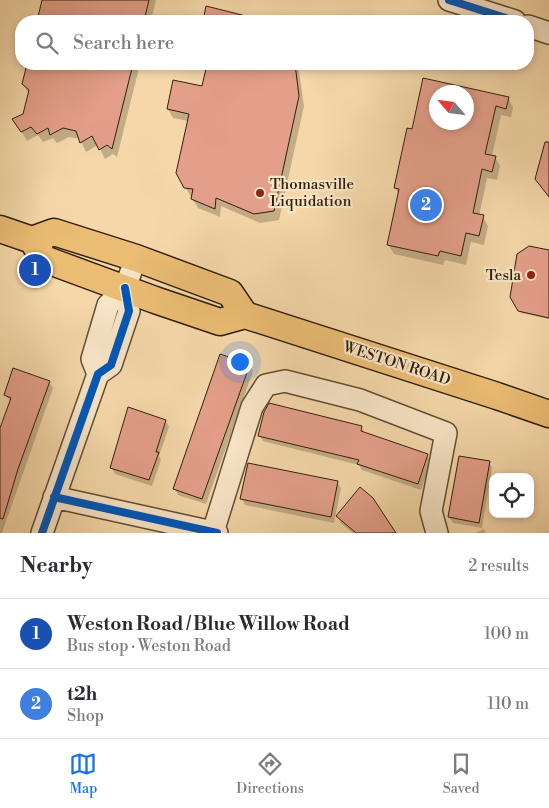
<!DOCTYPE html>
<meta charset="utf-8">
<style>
body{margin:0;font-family:"Libre Bodoni",serif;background:#f2f2f3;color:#2b2b33}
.controls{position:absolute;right:15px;bottom:15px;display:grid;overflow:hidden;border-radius:10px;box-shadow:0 2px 8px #0003}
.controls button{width:45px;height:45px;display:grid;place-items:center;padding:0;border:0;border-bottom:1px solid #e1e1e2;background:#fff;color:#2b2b33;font:25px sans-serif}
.compass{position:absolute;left:429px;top:85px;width:45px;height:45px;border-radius:50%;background:#fff;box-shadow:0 2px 8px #0003;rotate:298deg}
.you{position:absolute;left:239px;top:361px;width:18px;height:18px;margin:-12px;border:4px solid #fff;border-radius:50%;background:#1a73e8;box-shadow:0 0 0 8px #1a73e833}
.badge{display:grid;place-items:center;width:32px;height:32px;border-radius:50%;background:#1a73e8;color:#fff;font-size:16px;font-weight:700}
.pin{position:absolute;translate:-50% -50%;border:2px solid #fff;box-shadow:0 1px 5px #0006}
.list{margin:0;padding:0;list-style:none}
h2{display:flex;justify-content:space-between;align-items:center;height:65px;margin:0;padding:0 20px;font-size:21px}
h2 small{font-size:16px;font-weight:400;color:#7c7c81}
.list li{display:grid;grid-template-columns:32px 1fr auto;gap:15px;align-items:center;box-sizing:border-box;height:70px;padding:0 20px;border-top:1px solid #e1e1e2}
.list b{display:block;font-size:19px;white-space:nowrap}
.list p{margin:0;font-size:16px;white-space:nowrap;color:#7c7c81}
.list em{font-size:16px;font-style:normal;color:#7c7c81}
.icon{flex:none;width:28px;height:28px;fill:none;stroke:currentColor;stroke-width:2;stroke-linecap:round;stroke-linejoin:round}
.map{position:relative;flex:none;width:549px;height:533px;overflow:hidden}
.search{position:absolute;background:#fff;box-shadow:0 2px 8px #0003;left:15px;right:15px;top:15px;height:55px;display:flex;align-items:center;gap:12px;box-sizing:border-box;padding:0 18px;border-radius:20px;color:#7c7c81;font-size:19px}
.sheet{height:205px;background:#fff}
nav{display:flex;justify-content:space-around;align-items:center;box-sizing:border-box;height:70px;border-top:1px solid #e1e1e2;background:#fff;font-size:14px;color:#7c7c81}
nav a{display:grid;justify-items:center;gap:2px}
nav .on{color:#1a73e8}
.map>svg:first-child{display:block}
</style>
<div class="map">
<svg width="549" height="533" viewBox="0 0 549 533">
<rect width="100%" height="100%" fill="#f5d7a9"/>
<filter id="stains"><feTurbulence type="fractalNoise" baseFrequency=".004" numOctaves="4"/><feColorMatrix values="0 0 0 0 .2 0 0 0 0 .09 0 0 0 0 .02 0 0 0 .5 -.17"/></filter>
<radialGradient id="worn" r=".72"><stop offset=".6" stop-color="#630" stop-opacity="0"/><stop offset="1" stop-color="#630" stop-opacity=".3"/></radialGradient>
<path fill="#0003" fill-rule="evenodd" d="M43,0H156L151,21H38Z
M207,8L262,21H204Z
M28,64H140L117,157L113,154L105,159L98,145L86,152L80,139L69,137L57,143L53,138L43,142L38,135L27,141L19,128L29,94L23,84Z
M208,64H298L304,106L279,220L260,223L221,206L220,217L198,208L185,187L189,121L173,118L168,109L203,88Z
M424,79L508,98L513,107L511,117L501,115L492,156L495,157L500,166L497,180L487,178L479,216L483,217L488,226L484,245L471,242L466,265L445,260L443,265L394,254L388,244L399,195L395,188L413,130ZM436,92H466V122H436Z
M549,251V319L521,313L511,297Z
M250,365L253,371L206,504L178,495L175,489Z
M49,382L53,388L2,533H0V432L11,402L5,395Z
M129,409L166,421L169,427L159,456L161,460L152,486L115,474L111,467Z
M361,427L365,433L427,455L431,461L421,490L362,470L359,465L263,441L259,435Z
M489,462L492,468L482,528L453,523L449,517Z
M337,482L341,488L334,523L245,505L242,499Z
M337,516L395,533H353L341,523Z
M484,529L486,533H475L482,530Z"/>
<path fill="#e49f8a" stroke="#30200c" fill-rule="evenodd" d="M42,0H149L144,21H37Z
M206,6L250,17V21H203Z
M27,64H133L112,149L107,145L99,150L92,136L80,143L76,131L63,128L50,135L48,128L37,134L31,127L21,132L12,119L23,114L29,90L22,84Z
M207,64H295L299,96L274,211L254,214L216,198L215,209L191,199L193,189L184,188L176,173L189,114L167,109L173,80L202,86Z
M423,78L509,97L506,109L496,106L485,154L496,156L492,172L482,169L473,213L484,215L479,236L466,233L461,256L440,251L438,256L387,245L399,189L394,188L407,128L412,129ZM436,92H466V122H436Z
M545,142H549V197L535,179Z
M529,246L549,250V318L518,311L510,297L517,254Z
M220,354L250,364L202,499L173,489Z
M13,368L50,381L18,469L3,519L0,518V428L11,398L4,395Z
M269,403L362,426L361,431L428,454L418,484L357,464L359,460L258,436L264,412Z
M128,407L166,420L156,452H159L149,480L110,468Z
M459,456L490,461L479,523L448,517Z
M248,463L338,481L331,517L240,499Z
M360,487L373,498L396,533H356L336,516Z"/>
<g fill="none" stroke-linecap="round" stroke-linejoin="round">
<g stroke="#614e33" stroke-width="24">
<path id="minor" d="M449,0L515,21
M528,26L549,33
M98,374L92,359L108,305L125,288L136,258
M54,497L217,533
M213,532L252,407L266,385L285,381L360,400L446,433L431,511L437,533
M42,533L98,374L111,365L129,311L125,288"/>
</g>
<g stroke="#30200c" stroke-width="29">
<path id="major" d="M0,229L32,240L44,259L155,300L220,322L245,315L497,396L549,414
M32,240L54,232L136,258L230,293L245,315"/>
</g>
<use href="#minor" stroke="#f8e5c7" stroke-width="21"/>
<use href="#major" stroke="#eabc74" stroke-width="26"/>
<g stroke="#f8e5c7" stroke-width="11">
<path id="cycleway" d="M449,0L515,21
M54,497L217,533
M42,533L98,374L111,365L129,311L125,288"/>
</g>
<use href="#cycleway" stroke="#0057b8" stroke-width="8"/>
</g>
<g fill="#8f2418" stroke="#f8e5c7" stroke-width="2">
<circle cx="260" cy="193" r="5"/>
<circle cx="531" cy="275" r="5"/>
</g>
<g text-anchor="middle" stroke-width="4.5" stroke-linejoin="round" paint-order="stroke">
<g font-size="15" fill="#30200c" stroke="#f8e5c7" text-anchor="start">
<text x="270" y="189">Thomasville<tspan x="270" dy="17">Liquidation</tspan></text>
<text x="521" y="280" text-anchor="end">Tesla</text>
</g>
<g font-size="15" fill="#30200c" stroke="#f8e5c7">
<text transform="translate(397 363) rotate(18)" y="5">WESTON ROAD</text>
</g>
</g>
<rect width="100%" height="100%" filter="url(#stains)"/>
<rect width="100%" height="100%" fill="url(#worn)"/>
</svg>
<div class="controls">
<button><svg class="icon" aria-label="locate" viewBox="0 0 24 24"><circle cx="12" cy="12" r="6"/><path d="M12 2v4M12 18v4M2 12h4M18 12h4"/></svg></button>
</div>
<svg class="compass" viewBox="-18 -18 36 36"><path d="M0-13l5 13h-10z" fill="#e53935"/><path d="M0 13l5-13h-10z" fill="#7c7c81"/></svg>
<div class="you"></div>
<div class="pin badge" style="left:35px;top:270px;background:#1a4fb4">1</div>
<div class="pin badge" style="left:426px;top:205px;background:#3f7fe0">2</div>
<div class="search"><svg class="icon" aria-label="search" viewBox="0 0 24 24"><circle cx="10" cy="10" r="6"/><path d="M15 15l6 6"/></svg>Search here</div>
</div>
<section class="sheet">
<h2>Nearby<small>2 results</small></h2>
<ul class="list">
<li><span class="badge" style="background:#1a4fb4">1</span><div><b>Weston Road / Blue Willow Road</b><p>Bus stop · Weston Road</p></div><em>100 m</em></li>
<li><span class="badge" style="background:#3f7fe0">2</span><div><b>t2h</b><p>Shop</p></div><em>110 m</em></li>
</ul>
</section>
<nav>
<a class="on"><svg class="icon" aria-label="map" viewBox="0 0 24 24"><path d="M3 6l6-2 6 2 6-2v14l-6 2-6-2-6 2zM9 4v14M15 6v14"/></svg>Map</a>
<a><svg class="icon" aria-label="directions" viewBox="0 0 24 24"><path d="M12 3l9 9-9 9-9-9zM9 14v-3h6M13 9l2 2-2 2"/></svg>Directions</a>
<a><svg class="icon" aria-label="saved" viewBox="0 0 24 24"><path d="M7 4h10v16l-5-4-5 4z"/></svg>Saved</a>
</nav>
